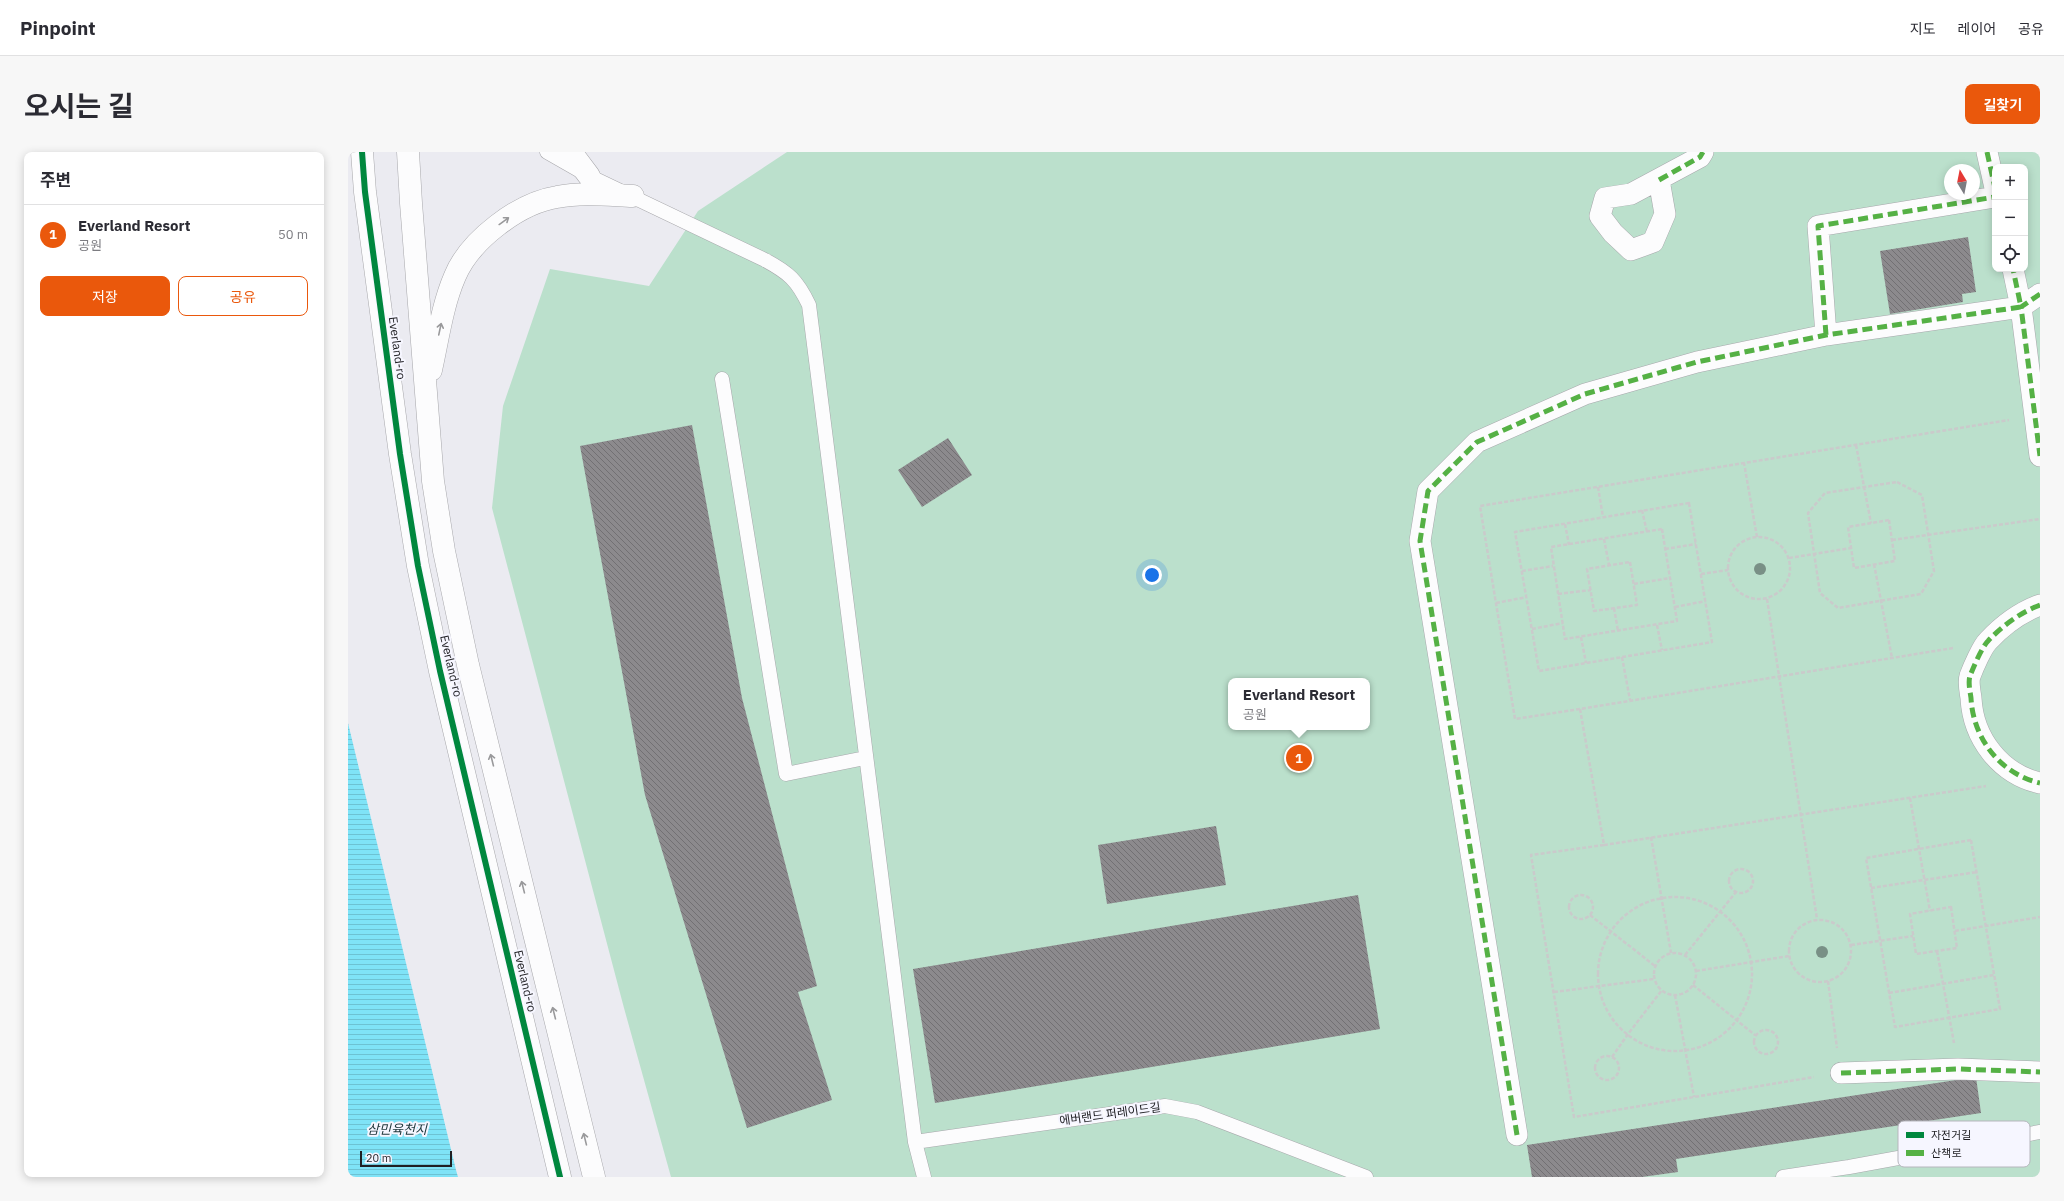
<!DOCTYPE html>
<html lang="ko">
<meta charset="utf-8">
<style>
body{margin:0;font-family:"IBM Plex Sans","Noto Sans KR",sans-serif;background:#f7f7f7;color:#2b2b33}
.controls{position:absolute;right:12px;top:12px;display:grid;overflow:hidden;border-radius:8px;box-shadow:0 2px 10px #0003}
.controls button{width:36px;height:36px;display:grid;place-items:center;padding:0;border:0;border-bottom:1px solid #e1e1e2;background:#fff;color:#2b2b33;font:20px sans-serif}
.compass{position:absolute;left:1596px;top:12px;width:36px;height:36px;border-radius:50%;background:#fff;box-shadow:0 2px 10px #0003;rotate:350deg}
.scale{position:absolute;left:12px;bottom:10px;width:92px;box-sizing:border-box;padding-left:4px;border:2px solid #1f1f23;border-top:0;font-size:11px;line-height:14px;white-space:nowrap;color:#1f1f23;-webkit-text-stroke:3px #f6f6ff;paint-order:stroke}
.you{position:absolute;left:804px;top:423px;width:14px;height:14px;margin:-10px;border:3px solid #fff;border-radius:50%;background:#1a73e8;box-shadow:0 0 0 6px #1a73e833}
.badge{display:grid;place-items:center;width:26px;height:26px;border-radius:50%;background:#ea580c;color:#fff;font-size:13px;font-weight:700}
.pin{position:absolute;translate:-50% -50%;border:2px solid #fff;box-shadow:0 1px 4px #0006}
.popup{position:absolute;left:880px;top:526px;width:142px;height:52px;box-sizing:border-box;display:grid;place-content:center;border-radius:8px;background:#fff;filter:drop-shadow(0 1px 3px #0005);font-size:13px;white-space:nowrap;color:#7c7c81}
.popup b{font-size:15px;color:#2b2b33}
.popup::after{content:'';position:absolute;left:50%;top:100%;margin-left:-8px;border:8px solid transparent;border-top-color:#fff}
.list{margin:0;padding:0;list-style:none}
h2{display:flex;justify-content:space-between;align-items:center;height:52px;margin:0;padding:0 16px;font-size:17px}
h2 small{font-size:13px;font-weight:400;color:#7c7c81}
.list li{display:grid;grid-template-columns:26px 1fr auto;gap:12px;align-items:center;box-sizing:border-box;height:60px;padding:0 16px;border-top:1px solid #e1e1e2}
.list b{display:block;font-size:15px;white-space:nowrap}
.list p{margin:0;font-size:13px;white-space:nowrap;color:#7c7c81}
.list em{font-size:13px;font-style:normal;color:#7c7c81}
.actions{display:flex;gap:8px;padding:12px 16px}
.actions a{flex:1;padding:9px 0;border:1px solid #ea580c;border-radius:8px;text-align:center;font-size:14px;color:#ea580c}
.actions .main{background:#ea580c;color:#fff}
.icon{flex:none;width:22px;height:22px;fill:none;stroke:currentColor;stroke-width:2;stroke-linecap:round;stroke-linejoin:round}
.map{position:relative;flex:none;width:1692px;height:1025px;overflow:hidden;border-radius:8px}
header{display:flex;align-items:center;gap:24px;box-sizing:border-box;height:56px;padding:0 20px;background:#fff;border-bottom:1px solid #e1e1e2}
header strong{font-size:19px}
nav{display:flex;gap:22px;margin-inline-start:auto;font-size:14px}
.intro{display:flex;align-items:center;justify-content:space-between;box-sizing:border-box;height:96px;padding:0 24px}
h1{margin:0;font-size:28px}
.button{padding:10px 18px;border-radius:8px;background:#ea580c;color:#fff;font-size:14px;font-weight:700}
main{display:flex;gap:24px;padding:0 24px}
aside{flex:1;background:#fff;border-radius:8px;box-shadow:0 2px 10px #0003}
.map>svg:first-child{display:block}
</style>
<header>
<strong>Pinpoint</strong>
<nav><a>지도</a><a>레이어</a><a>공유</a></nav>
</header>
<div class="intro"><h1>오시는 길</h1><a class="button">길찾기</a></div>
<main>
<aside>
<h2>주변<small></small></h2>
<ul class="list">
<li><span class="badge">1</span><div><b>Everland Resort</b><p>공원</p></div><em>50 m</em></li>
</ul>
<div class="actions"><a class="main">저장</a><a>공유</a></div>
</aside>
<div class="map">
<svg width="1692" height="1025" viewBox="0 0 1692 1025">
<defs>
<pattern id="water-rules" width="6" height="5" patternUnits="userSpaceOnUse"><rect width="6" height="5" fill="#7fe3f7"/><path d="M0 2.5h6" fill="none" stroke="#6dc2d3"/></pattern>
<pattern id="building-back-hatch" width="6" height="6" patternUnits="userSpaceOnUse"><rect width="6" height="6" fill="#8c8a8d"/><path d="M-1 5l2 2M0 0l6 6M5-1l2 2" fill="none" stroke="#727073"/></pattern>
</defs>
<rect width="100%" height="100%" fill="#ebebf1"/>
<path fill="#bbe0cc" fill-rule="evenodd" d="M439,0H1692V1025H323L276,856L144,356L155,254L202,117L301,134L350,59ZM1647,15H1677V117H1647ZM1602,18H1626V42H1602ZM883,529H1019V575H883Z"/>
<path fill="url(#water-rules)" d="M0,571L108,1018L110,1025H0Z"/>
<path fill="url(#building-back-hatch)" d="M1620,85L1628,140L1614,142L1615,150L1542,162L1532,99Z
M344,273L394,546L469,834L450,840L484,948L399,976L297,643L232,294Z
M600,286L624,323L574,355L550,318Z
M868,674L878,733L759,752L750,693Z
M1010,743L1032,877L587,951L565,817Z
M1628,925L1633,961L1328,1007L1330,1020L1294,1025H1184L1179,993Z"/>
<g fill="none" stroke-linecap="round" stroke-linejoin="round">
<g stroke="#a7a7ab" stroke-width="15">
<path id="service" d="M199,0L241,24L417,108C441,121 449,128 461,153L567,990L576,1025
M374,227L438,622L517,606
M567,990L817,954L849,960L1018,1025
M1435,1025L1501,1015L1692,980"/>
</g>
<g stroke="#a7a7ab" stroke-width="22">
<path id="pedestrian" d="M1639,0L1647,36
M1311,28L1317,62L1305,90L1283,98L1265,81L1252,64L1257,46L1283,42L1352,5L1355,0
M1692,142L1673,155L1692,304
M1478,183L1470,74L1647,45
M1692,453C1673,460 1654,474 1640,489C1634,495 1625,516 1622,524C1620,530 1622,539 1623,546C1625,586 1652,622 1692,631
M1493,921L1610,917L1692,920
M1169,983L1072,389L1080,339L1129,290L1237,242L1349,210L1478,183L1673,155L1665,117"/>
</g>
<g stroke="#a7a7ab" stroke-width="23">
<path id="tertiary" d="M14,0L17,40L52,302L70,414L92,519L212,1025
M60,0L63,51L85,329L96,399L120,513L246,1025
M223,0L241,24
M83,218C90,187 94,154 107,124C122,88 171,51 209,45C234,40 260,43 285,44"/>
</g>
<path stroke="#cacacb" stroke-width="2.5" stroke-dasharray="4 2" stroke-linecap="butt" d="M1508,293L1523,371
M1549,330L1574,343L1586,419L1573,442L1490,456L1472,441L1460,361L1477,341Z
M1250,335L1255,365
M1341,351L1364,490L1191,519L1167,380Z
M1294,358L1299,380
M1541,368L1547,409L1506,416L1500,375Z
M1217,372L1221,393
M1314,377L1329,469L1217,487L1203,395Z
M1380 416a31 31 0 1 1 62 0a31 31 0 1 1-62 0Z
M1409,385L1396,311L1661,268
M1256,387L1261,413
M1544,388L1692,367
M1317,397L1348,392
M1441,406L1503,396
M1282,410L1289,453L1246,459L1239,417Z
M1526,412L1544,506
M1174,419L1205,414
M1353,422L1380,418
M1286,432L1322,426
M1210,442L1243,438
M1419,447L1469,767
M1148,451L1179,445
M1327,455L1358,449
M1266,456L1270,479
M1309,473L1314,498
M1184,477L1215,471
M1233,485L1238,511
M1605,496L1232,557L1256,693L1638,634
M1274,505L1282,548
M1232,557L1167,567L1132,354L1396,311
M1562,646L1582,759
M1303,685L1323,801
M1623,688L1652,857L1547,875L1518,706Z
M1256,693L1183,703L1226,965L1466,925
M1381 729a12 12 0 1 1 24 0a12 12 0 1 1-24 0Z
M1523,736L1629,720
M1221 755a12 12 0 1 1 24 0a12 12 0 1 1-24 0Z
M1250 822a77 77 0 1 1 154 0a77 77 0 1 1-154 0Z
M1603,755L1609,796L1568,802L1562,762Z
M1242,763L1307,814
M1441 799a31 31 0 1 1 62 0a31 31 0 1 1-62 0Z
M1607,779L1692,765
M1503,793L1565,784
M1589,799L1606,891
M1306 822a21 21 0 1 1 42 0a21 21 0 1 1-42 0Z
M1337,803L1388,740
M1348,819L1441,804
M1480,829L1489,896
M1345,833L1407,883
M1206,840L1306,827
M1541,841L1646,823
M1327,843L1346,945
M1406 890a12 12 0 1 1 24 0a12 12 0 1 1-24 0Z
M1247 916a12 12 0 1 1 24 0a12 12 0 1 1-24 0Z
M1264,905L1280,882L1314,838"/>
<use href="#service" stroke="#fcfcfd" stroke-width="14"/>
<use href="#pedestrian" stroke="#fcfcfd" stroke-width="21"/>
<use href="#tertiary" stroke="#fcfcfd" stroke-width="22"/>
<path stroke="#55b145" stroke-width="5" stroke-dasharray="10 5" stroke-linecap="butt" d="M1639,0L1647,36
M1311,28L1352,5L1355,0
M1692,142L1673,155L1692,304
M1478,183L1470,74L1647,45
M1692,453C1673,460 1654,474 1640,489C1634,495 1625,516 1622,524C1620,530 1622,539 1623,546C1625,586 1652,622 1692,631
M1493,921L1610,917L1692,920
M1169,983L1072,389L1080,339L1129,290L1237,242L1349,210L1478,183L1673,155L1665,117"/>
<g stroke="#f6f6ff" stroke-width="8">
<path id="cycleway" d="M14,0L17,40L52,302L70,414L92,519L212,1025"/>
</g>
<use href="#cycleway" stroke="#00873e" stroke-width="6"/>
</g>
<g fill="#799086">
<circle cx="1412" cy="417" r="6"/>
<circle cx="1474" cy="800" r="6"/>
</g>
<defs><path id="oneway-shaft" d="M-6 0H5M1.5-3L5.5 0L1.5 3" fill="none" stroke-width="1.6" stroke-linecap="round" stroke-linejoin="round"/></defs>
<g stroke="#99999b">
<use href="#oneway-shaft" transform="translate(156 69) rotate(-36)"/>
<use href="#oneway-shaft" transform="translate(92 177) rotate(-78)"/>
<use href="#oneway-shaft" transform="translate(144 608) rotate(-104)"/>
<use href="#oneway-shaft" transform="translate(175 735) rotate(-104)"/>
<use href="#oneway-shaft" transform="translate(206 861) rotate(-104)"/>
<use href="#oneway-shaft" transform="translate(237 987) rotate(-104)"/>
</g>
<g text-anchor="middle" stroke-width="4" stroke-linejoin="round" paint-order="stroke">
<g font-size="12" fill="#1f1f23" stroke="#f6f6ff">
<text transform="translate(49 196) rotate(82)" y="4">Everland-ro</text>
<text transform="translate(103 514) rotate(77)" y="4">Everland-ro</text>
<text transform="translate(177 829) rotate(77)" y="4">Everland-ro</text>
<text transform="translate(762 962) rotate(-8)" y="4">에버랜드 퍼레이드길</text>
</g>
<g font-size="13" font-style="italic" fill="#21393e" stroke="#f6f6ff">
<text x="49" y="982">삼민육천지</text>
</g>
</g>
<rect x="1550" y="969" width="132" height="46" rx="6" fill="#f6f6ff" stroke="#b6b6bd" stroke-width="1"/>
<rect x="1558" y="980" width="18" height="6" fill="#00873e"/>
<rect x="1558" y="998" width="18" height="6" fill="#55b145"/>
<g font-size="11" fill="#1f1f23">
<text x="1583" y="987">자전거길</text>
<text x="1583" y="1005">산책로</text>
</g>
</svg>
<div class="controls">
<button>+</button>
<button>−</button>
<button><svg class="icon" aria-label="locate" viewBox="0 0 24 24"><circle cx="12" cy="12" r="6"/><path d="M12 2v4M12 18v4M2 12h4M18 12h4"/></svg></button>
</div>
<svg class="compass" viewBox="-18 -18 36 36"><path d="M0-13l5 13h-10z" fill="#e53935"/><path d="M0 13l5-13h-10z" fill="#7c7c81"/></svg>
<div class="scale">20 m</div>
<div class="you"></div>
<div class="pin badge" style="left:951px;top:606px">1</div>
<div class="popup"><b>Everland Resort</b>공원</div>
</div>
</main>
